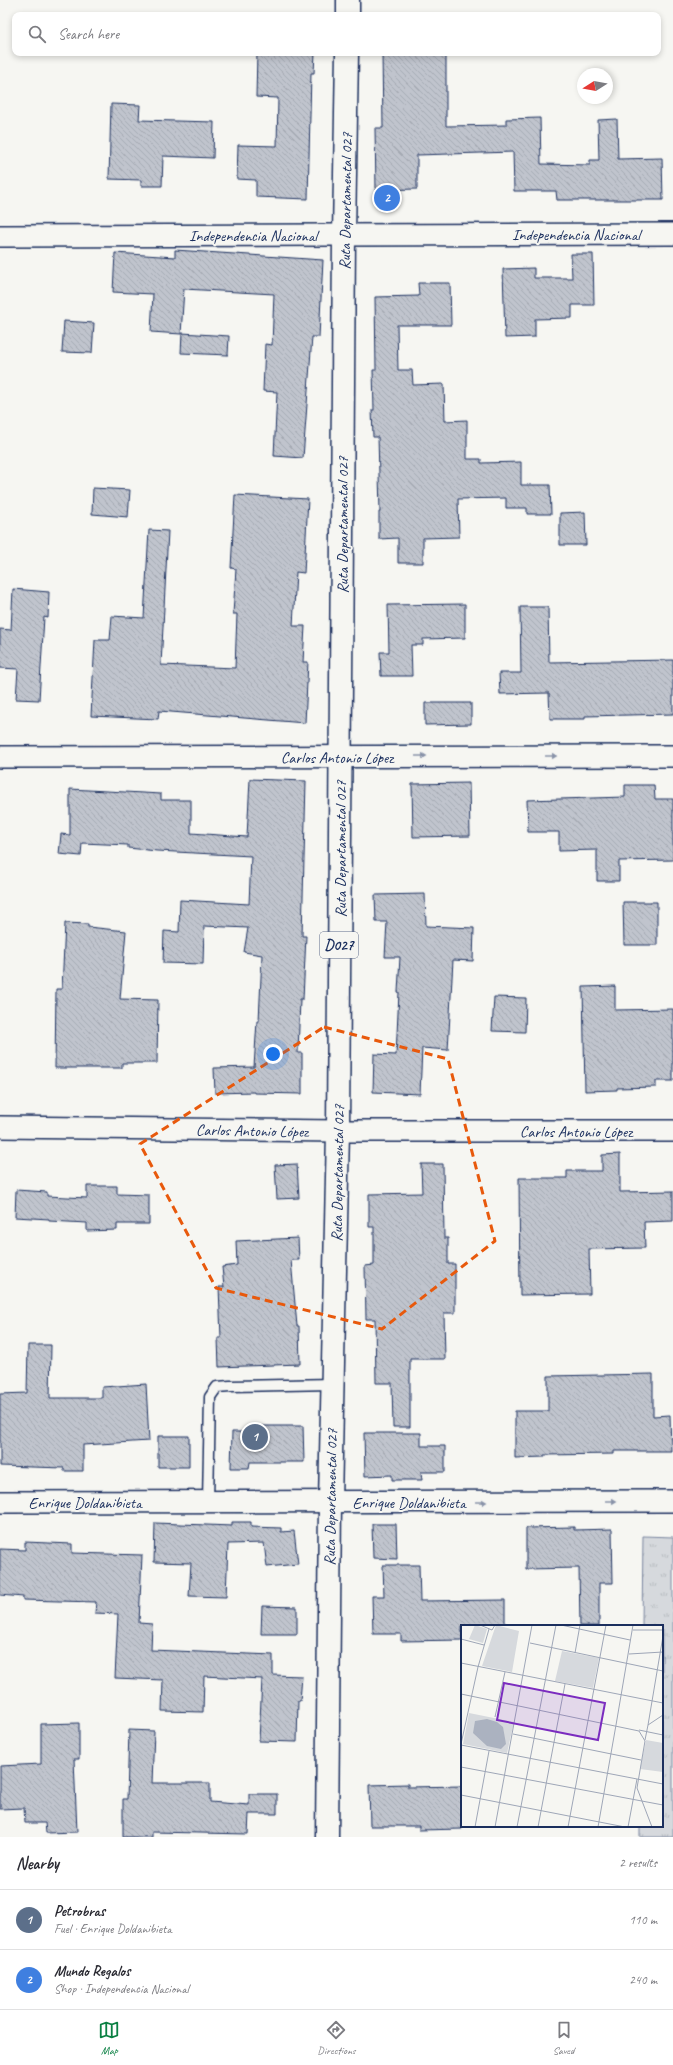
<!DOCTYPE html>
<meta charset="utf-8">
<style>
body{margin:0;font-family:Caveat,sans-serif;background:#f2f2f3;color:#2b2b33}
.compass{position:absolute;left:577px;top:68px;width:36px;height:36px;border-radius:50%;background:#fff;box-shadow:0 2px 6px #0003;rotate:259deg}
.you{position:absolute;left:273px;top:1054px;width:14px;height:14px;margin:-10px;border:3px solid #fff;border-radius:50%;background:#1a73e8;box-shadow:0 0 0 6px #1a73e833}
.badge{display:grid;place-items:center;width:26px;height:26px;border-radius:50%;background:#0b8043;color:#fff;font-size:13px;font-weight:700}
.pin{position:absolute;translate:-50% -50%;border:2px solid #fff;box-shadow:0 1px 4px #0006}
.list{margin:0;padding:0;list-style:none}
h2{display:flex;justify-content:space-between;align-items:center;height:52px;margin:0;padding:0 16px;font-size:17px}
h2 small{font-size:13px;font-weight:400;color:#7c7c81}
.list li{display:grid;grid-template-columns:26px 1fr auto;gap:12px;align-items:center;box-sizing:border-box;height:60px;padding:0 16px;border-top:1px solid #e1e1e2}
.list b{display:block;font-size:15px;white-space:nowrap}
.list p{margin:0;font-size:13px;white-space:nowrap;color:#7c7c81}
.list em{font-size:13px;font-style:normal;color:#7c7c81}
.icon{flex:none;width:22px;height:22px;fill:none;stroke:currentColor;stroke-width:2;stroke-linecap:round;stroke-linejoin:round}
.map{position:relative;flex:none;width:673px;height:1837px;overflow:hidden}
.search{position:absolute;background:#fff;box-shadow:0 2px 6px #0003;left:12px;right:12px;top:12px;height:44px;display:flex;align-items:center;gap:10px;box-sizing:border-box;padding:0 14px;border-radius:8px;color:#7c7c81;font-size:15px}
.sheet{height:172px;background:#fff}
nav{display:flex;justify-content:space-around;align-items:center;box-sizing:border-box;height:56px;border-top:1px solid #e1e1e2;background:#fff;font-size:11px;color:#7c7c81}
nav a{display:grid;justify-items:center;gap:2px}
nav .on{color:#0b8043}
.map>svg:first-child{display:block}
</style>
<div class="map">
<svg width="673" height="1837" viewBox="0 0 673 1837">
<defs>
<pattern id="park-tufts" width="24" height="20" patternUnits="userSpaceOnUse"><rect width="24" height="20" fill="#d6d9dd"/><path d="M3 7l-1-3M5 7V3M7 7l1-3M15 17l-1-3M17 17v-4M19 17l1-3" fill="none" stroke="#b7bbc0"/></pattern>
<pattern id="building-back-hatch" width="6" height="6" patternUnits="userSpaceOnUse"><rect width="6" height="6" fill="#c0c4cd"/><path d="M-1 5l2 2M0 0l6 6M5-1l2 2" fill="none" stroke="#a4a9b2"/></pattern>
</defs>
<rect width="100%" height="100%" fill="#f6f6f2"/>
<filter id="ink" filterUnits="userSpaceOnUse"><feTurbulence type="fractalNoise" baseFrequency=".025" numOctaves="2"/><feDisplacementMap in="SourceGraphic" scale="8" xChannelSelector="R" yChannelSelector="G"/><feConvolveMatrix kernelMatrix="1 2 1 2 8 2 1 2 1" color-interpolation-filters="sRGB"/></filter>
<g filter="url(#ink)">
<path fill="url(#park-tufts)" stroke="#78849e" d="M643,1536L673,1537V1837H640V1826H662V1626H642Z"/>
<path fill="url(#building-back-hatch)" stroke="#1b2f5e" d="M257,53H315L314,73H311L308,199L256,197V180L237,179L238,145L277,146L278,98L256,97Z
M382,53H446V126L506,125V119L540,118L541,164L590,165V160H599L598,120L617,119L618,159L662,158L663,200H557L556,191H514L513,152L417,155V189L376,190L375,128H383Z
M111,104L140,105L139,120L214,122L213,158L163,156L162,186H141V180L109,179Z
M175,250L323,260L319,337H312L303,458L274,456L277,392L263,391L265,344L272,345L274,294L184,289L181,334L151,332L153,294L113,292L115,253L175,257Z
M571,254H593L594,305H572V318L535,319V337L505,338L503,269L534,268V278H572Z
M418,283H450L451,325H397L398,370H412L413,385L444,384L445,421L467,420V459H481V463L521,462V485H550L551,514H527V508H506V498L458,499L459,537L423,538V563H398V538L379,539V512H380L378,437H373L372,410H374L373,370H376L375,297L419,296Z
M64,321L94,323L92,353L62,352Z
M182,333L229,336L228,355L181,353Z
M93,488L130,490L128,517L92,514Z
M235,495L308,499L304,573L296,572L293,626H305L303,662H308L305,723L159,711L158,719L91,716L95,640H110L112,616L144,618L149,530L168,531L161,665L235,668L237,614H233L236,569L231,568Z
M585,512L586,545H560V513Z
M13,589L49,592L48,618L44,617L39,700L16,699L18,669L0,668V629L11,630Z
M465,604V638L423,639V645H411L412,676H381L380,652H389L388,605Z
M520,607H548L549,662L673,660V714L585,716V719H550L549,693L500,694L499,673H521Z
M425,703H471V724L425,725Z
M250,779L306,781L302,936H306L303,999H300L298,1053H302V1094L254,1093V1092L215,1093L214,1068L254,1067L257,1021H259L262,955L244,952L248,928L204,926L203,964L163,963L164,931L179,932L180,900L249,904L251,856L157,851L128,848V845L82,843L81,856L59,854L61,834L70,835V789L161,794V800H191V833L247,837Z
M469,783L470,836L413,837L412,784Z
M625,785H654L655,799H673V860L619,861V881H597V850L559,851V832H528L527,800L625,797Z
M425,894L426,926L474,928L473,961L453,960L448,1050L422,1048L420,1094L373,1092L374,1054L396,1055L399,992H398L400,957H385L387,922H376L375,895Z
M623,902H657V945H624Z
M65,923L88,924V927L126,931L120,999L158,1000L157,1063H122V1068H55L56,989H62Z
M615,986V1010L673,1009V1081H656V1087L617,1088V1090L585,1091L583,987Z
M494,997L526,998L525,1032L492,1031Z
M620,1154V1192L673,1191V1221L644,1222L645,1248L589,1249L590,1294L520,1295L519,1178H567V1171H602V1155Z
M297,1164L299,1198L277,1199L275,1165Z
M421,1164H443L444,1238H448V1264H455V1313H444L445,1359H410V1427H393L392,1383H376L375,1319H366L365,1266L374,1265V1227H369V1194L422,1193Z
M87,1186H117V1194L149,1195V1224H117V1230L87,1231V1223L49,1221V1219L15,1217L16,1190L47,1192V1196L87,1198Z
M298,1238L299,1260H291L297,1326H299L300,1364L219,1367L218,1338H221L219,1287H224L222,1267L237,1265L236,1241Z
M28,1345H51L50,1398H102V1387L146,1384L149,1441L83,1445V1471H64V1468L0,1466V1394L27,1393Z
M653,1374V1416L670,1415L671,1451H614V1454L544,1455V1457L515,1458V1411H548V1376Z
M251,1426H303L304,1462H250L249,1468H231L232,1432H251Z
M364,1433H421V1446H445V1472H421L422,1480H392V1475L365,1476Z
M158,1436H189V1467H158Z
M232,1522H251V1527L281,1528V1532L294,1531L298,1564L267,1567L264,1543L228,1544L226,1597L189,1596L191,1563L154,1562L155,1523L232,1526Z
M372,1524H396L397,1559L373,1558Z
M574,1527V1530L612,1529L613,1583H599V1626H580L579,1568L526,1569V1528Z
M25,1542L72,1544V1553L142,1555L139,1623L152,1624L151,1650L273,1655V1675L302,1676L300,1701H298L297,1742L259,1741L262,1679L204,1676L203,1712L162,1711L163,1680L115,1678L118,1614L95,1613L96,1602L23,1600V1597L0,1595V1549L25,1550Z
M383,1565H419L420,1601L505,1600V1626H462V1640L401,1641V1634H373L372,1596H384Z
M262,1606L297,1607V1634H261Z
M79,1723V1759H74L77,1832L46,1833L45,1823H25L24,1808L0,1809V1766L41,1764V1724Z
M129,1730L154,1731L152,1783H210V1802L249,1805V1794H277V1814H249L248,1834L152,1832V1837H123V1799H127Z
M408,1784V1787L462,1786V1829L419,1830V1826H370L369,1785Z"/>
<g fill="none" stroke-linecap="round" stroke-linejoin="round">
<g stroke="#1b2f5e" stroke-width="13">
<path id="service" d="M208,1502L210,1397L217,1387L230,1386L332,1384"/>
</g>
<g stroke="#1b2f5e" stroke-width="24">
<path id="minor" d="M0,236L673,234
M0,757L673,756
M0,1127L338,1131H673
M0,1502L673,1501"/>
</g>
<g stroke="#1b2f5e" stroke-width="25">
<path id="primary" d="M348,15V0
M327,1837L330,1502L338,1131L344,235L347,53"/>
</g>
<use href="#service" stroke="#f6f6f2" stroke-width="10"/>
<use href="#minor" stroke="#f6f6f2" stroke-width="21"/>
<use href="#primary" stroke="#f6f6f2" stroke-width="22"/>
</g>
<defs><path id="oneway-solid" d="M-6-.8H1V-3.2L6.5 0L1 3.2V.8H-6Z"/></defs>
<g fill="#8892a8">
<use href="#oneway-solid" transform="translate(421 756)"/>
<use href="#oneway-solid" transform="translate(551 756)"/>
<use href="#oneway-solid" transform="translate(611 1501)"/>
<use href="#oneway-solid" transform="translate(481 1502)"/>
</g>
</g>
<path fill="none" stroke="#e8590c" stroke-width="3" stroke-dasharray="8 5" stroke-linejoin="round" d="M324,1027L448,1059L495,1241L382,1329L216,1288L140,1144Z"/>
<g text-anchor="middle" stroke-width="4" stroke-linejoin="round" paint-order="stroke">
<rect fill="#f6f6f2" stroke="#5d6b8a" stroke-width="1" x="320" y="932" width="38" height="26" rx="3"/>
<g font-size="15" font-weight="bold" fill="#1b2f5e">
<text x="339" y="950">D027</text>
</g>
<g font-size="16" fill="#1b2f5e" stroke="#f6f6f2">
<text transform="translate(345 201) rotate(-89)" y="6">Ruta Departamental 027</text>
<text x="576" y="240">Independencia Nacional</text>
<text x="253" y="241">Independencia Nacional</text>
<text transform="translate(342 525) rotate(-90)" y="6">Ruta Departamental 027</text>
<text x="337" y="763">Carlos Antonio López</text>
<text transform="translate(340 849) rotate(-90)" y="6">Ruta Departamental 027</text>
<text transform="translate(252 1130) rotate(1)" y="6">Carlos Antonio López</text>
<text x="576" y="1137">Carlos Antonio López</text>
<text transform="translate(337 1173) rotate(-89)" y="6">Ruta Departamental 027</text>
<text transform="translate(330 1497) rotate(-89)" y="6">Ruta Departamental 027</text>
<text x="85" y="1508">Enrique Doldanibieta</text>
<text x="409" y="1508">Enrique Doldanibieta</text>
</g>
</g>
<g transform="translate(461 1625)">
<rect width="202" height="202" fill="#f6f6f2"/>
<path d="M35,0L58,6L51,47L21,41ZM185,115L202,118V147L179,144Z" fill="#d6d9dd"/>
<path d="M101,26L138,33L132,63L94,56Z" fill="#d6d9dd"/>
<path d="M14,0L26,4L22,18L8,14ZM8,88L53,97L46,128L2,119Z" fill="#d6d9dd"/>
<path d="M26,94L36,97L42,102L45,119L40,124L26,121L12,108L14,96Z" fill="#abb2c0"/>
<path fill="none" stroke="#9ea6b7" stroke-width="1" d="M19,0L31,5L34,0M100,0L169,15M172,5H202M0,14L23,20M69,18L202,46M114,28L119,0M168,29L202,27M0,38L202,78M0,69L178,106L184,116L176,163L191,202M34,92L44,47M155,100L172,0M187,100L202,11M178,105L202,110M52,109L180,135M184,115L187,100L202,90M0,119L17,42L28,4M0,120L202,159M0,142L202,180M0,170L164,202M14,202L28,126M34,202L71,0M56,202L95,0M77,202L104,59M107,202L145,0M137,202L155,100M167,202L176,154"/>
<path fill="#7b2cbf" fill-opacity="0.15" stroke="#7b2cbf" stroke-width="2" d="M43,58L144,78L137,115L36,95Z"/>
<rect width="202" height="202" fill="none" stroke="#1b2f5e" stroke-width="2"/>
</g>
</svg>
<svg class="compass" viewBox="-18 -18 36 36"><path d="M0-13l5 13h-10z" fill="#e53935"/><path d="M0 13l5-13h-10z" fill="#7c7c81"/></svg>
<div class="you"></div>
<div class="pin badge" style="left:255px;top:1437px;background:#5c6f8a">1</div>
<div class="pin badge" style="left:387px;top:198px;background:#3f7fe0">2</div>
<div class="search"><svg class="icon" aria-label="search" viewBox="0 0 24 24"><circle cx="10" cy="10" r="6"/><path d="M15 15l6 6"/></svg>Search here</div>
</div>
<section class="sheet">
<h2>Nearby<small>2 results</small></h2>
<ul class="list">
<li><span class="badge" style="background:#5c6f8a">1</span><div><b>Petrobras</b><p>Fuel · Enrique Doldanibieta</p></div><em>110 m</em></li>
<li><span class="badge" style="background:#3f7fe0">2</span><div><b>Mundo Regalos</b><p>Shop · Independencia Nacional</p></div><em>240 m</em></li>
</ul>
</section>
<nav>
<a class="on"><svg class="icon" aria-label="map" viewBox="0 0 24 24"><path d="M3 6l6-2 6 2 6-2v14l-6 2-6-2-6 2zM9 4v14M15 6v14"/></svg>Map</a>
<a><svg class="icon" aria-label="directions" viewBox="0 0 24 24"><path d="M12 3l9 9-9 9-9-9zM9 14v-3h6M13 9l2 2-2 2"/></svg>Directions</a>
<a><svg class="icon" aria-label="saved" viewBox="0 0 24 24"><path d="M7 4h10v16l-5-4-5 4z"/></svg>Saved</a>
</nav>
